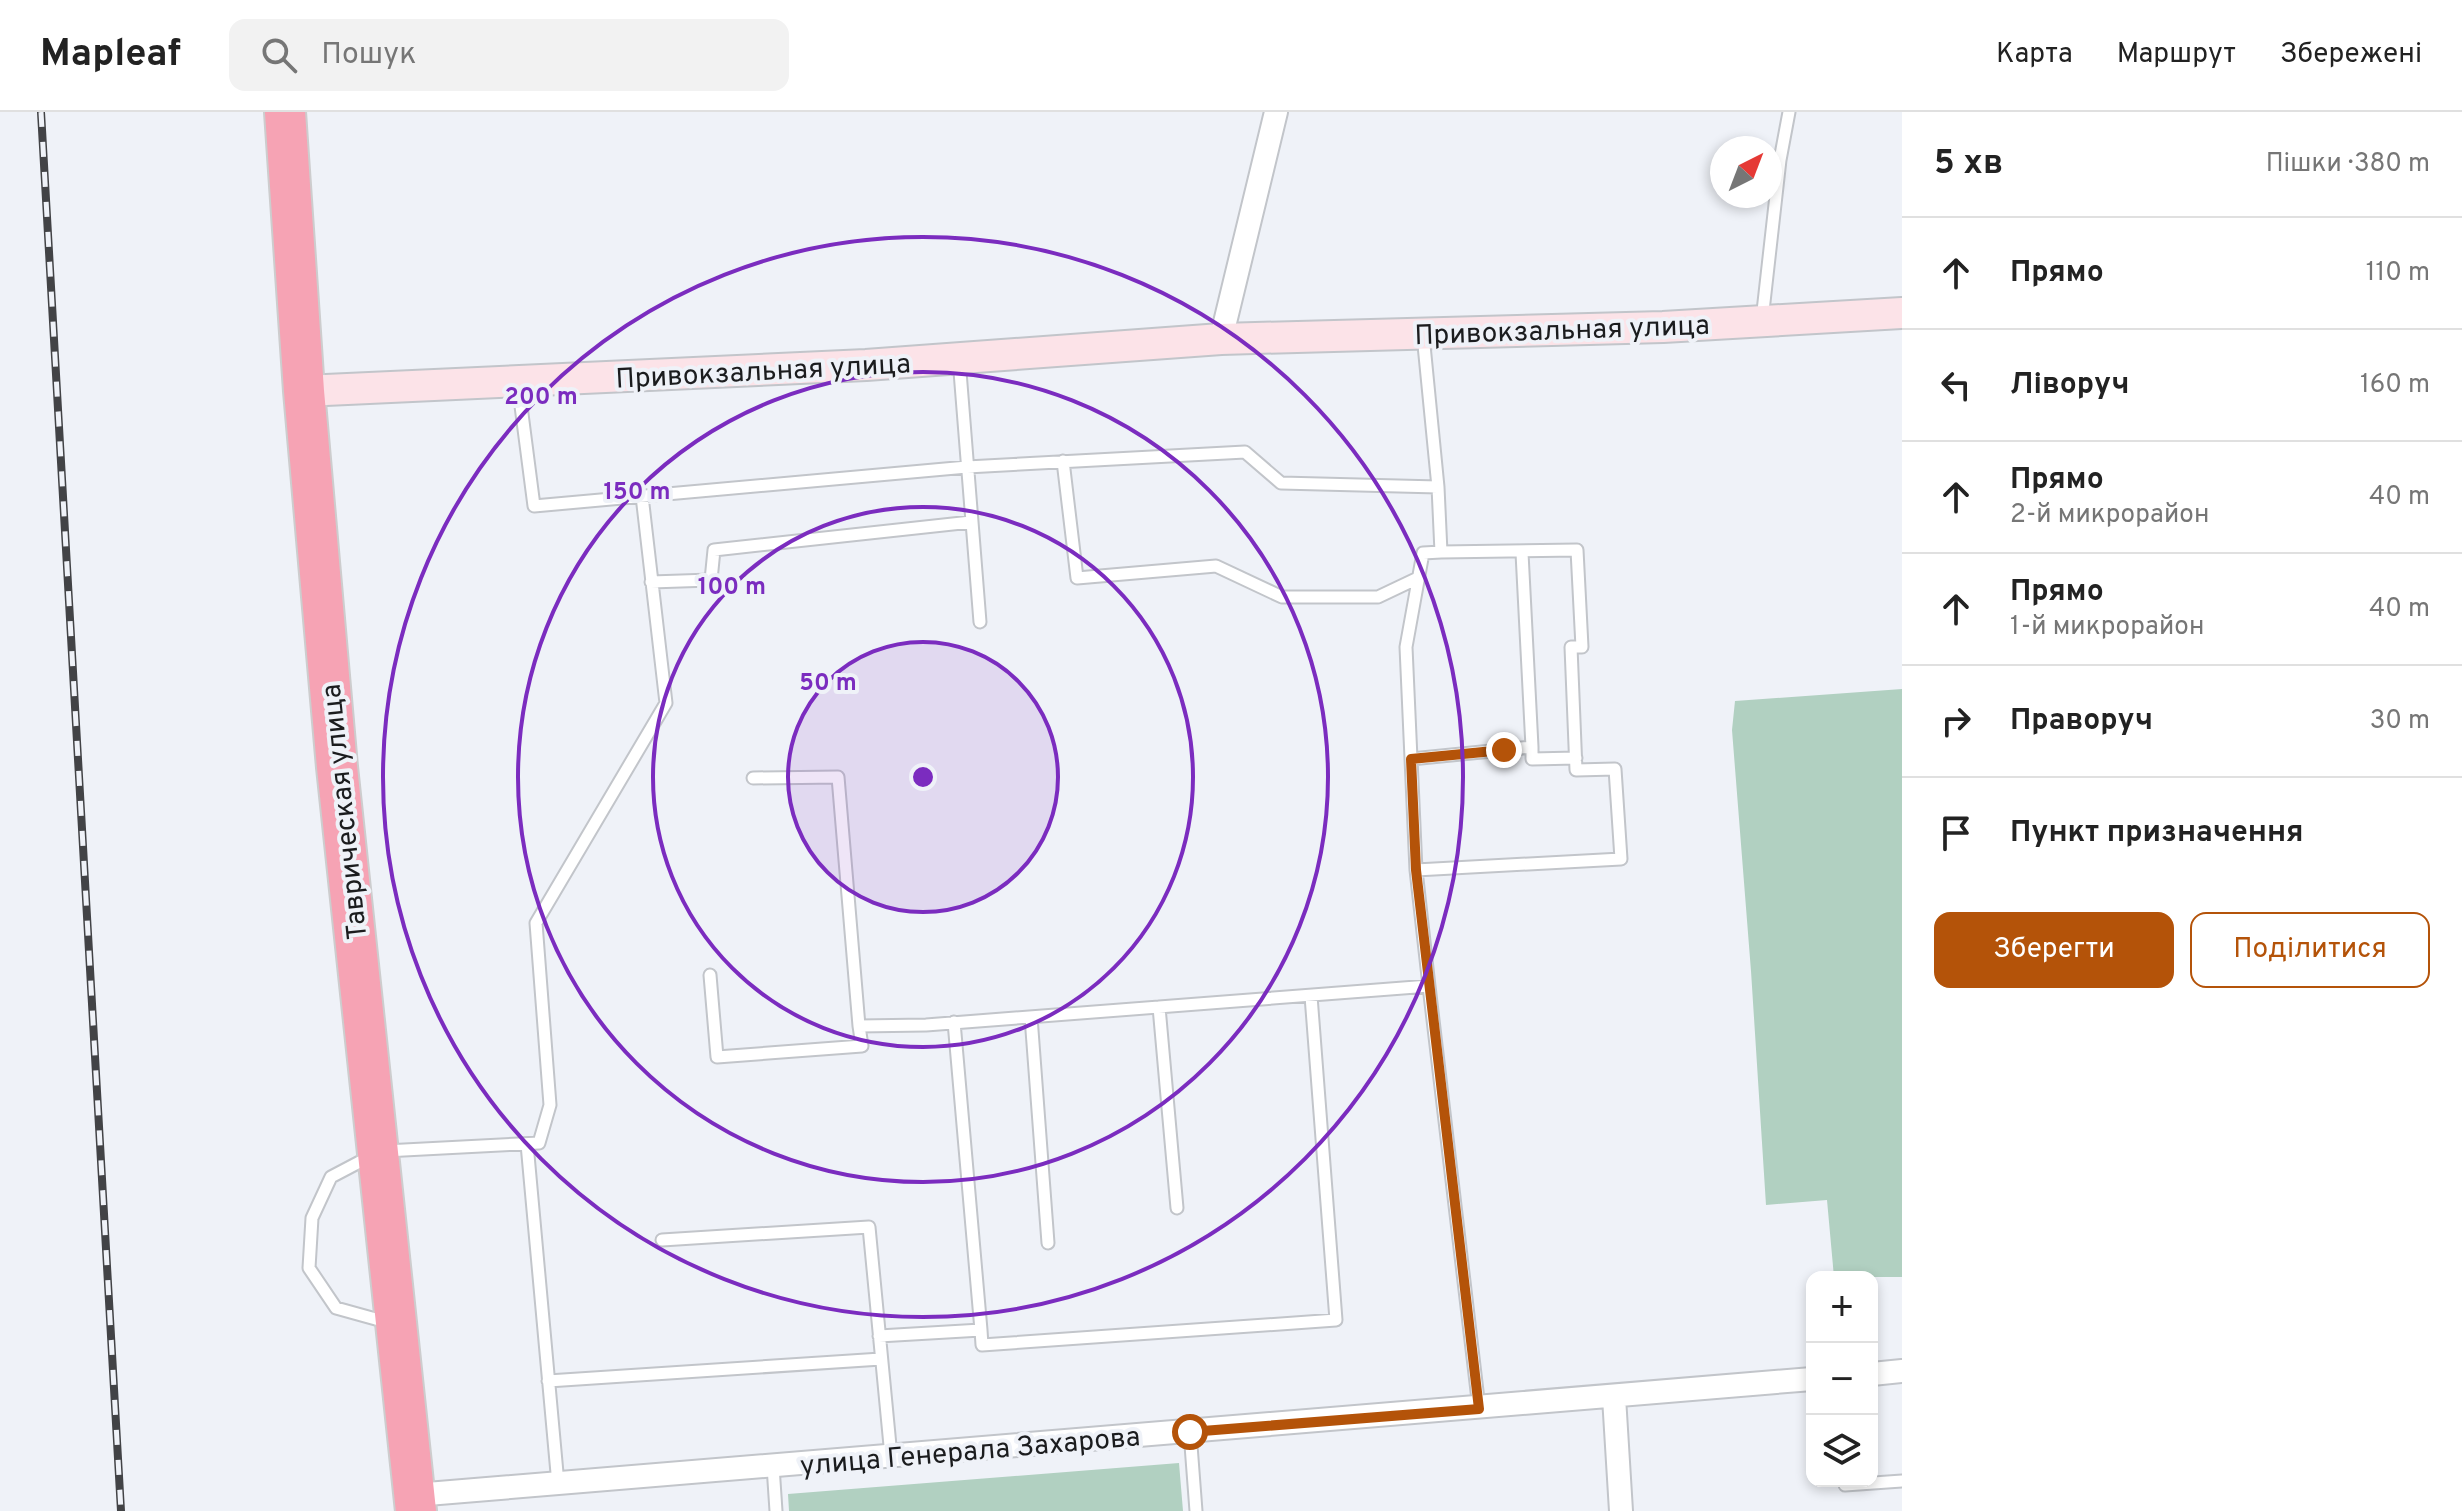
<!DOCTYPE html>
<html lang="uk">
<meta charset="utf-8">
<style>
body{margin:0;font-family:Overpass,sans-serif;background:#f2f2f2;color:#222}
.controls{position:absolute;right:24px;bottom:24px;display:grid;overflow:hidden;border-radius:16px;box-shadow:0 4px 12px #0003}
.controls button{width:72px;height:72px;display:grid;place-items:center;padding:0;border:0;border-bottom:2px solid #e0e0e0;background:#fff;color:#222;font:40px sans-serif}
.compass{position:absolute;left:1710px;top:24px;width:72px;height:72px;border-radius:50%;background:#fff;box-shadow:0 4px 12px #0003;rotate:42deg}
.stop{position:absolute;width:24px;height:24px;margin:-18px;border:6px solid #b45309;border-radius:50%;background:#fff}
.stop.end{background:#b45309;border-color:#fff;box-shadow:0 2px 8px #0008}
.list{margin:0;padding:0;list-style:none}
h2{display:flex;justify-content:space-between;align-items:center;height:104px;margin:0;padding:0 32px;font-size:34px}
h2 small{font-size:26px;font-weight:400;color:#767676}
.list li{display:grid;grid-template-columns:52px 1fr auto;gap:24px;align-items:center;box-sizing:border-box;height:112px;padding:0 32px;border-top:2px solid #e0e0e0}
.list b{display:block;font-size:30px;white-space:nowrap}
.list p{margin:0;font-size:26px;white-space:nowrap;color:#767676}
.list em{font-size:26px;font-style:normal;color:#767676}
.actions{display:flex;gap:16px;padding:24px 32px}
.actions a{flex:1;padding:18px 0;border:2px solid #b45309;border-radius:16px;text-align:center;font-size:28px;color:#b45309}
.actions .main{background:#b45309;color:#fff}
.icon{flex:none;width:44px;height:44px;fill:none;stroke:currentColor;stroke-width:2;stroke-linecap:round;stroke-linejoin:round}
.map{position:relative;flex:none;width:1902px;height:1399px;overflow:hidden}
header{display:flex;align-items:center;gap:48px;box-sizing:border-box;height:112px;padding:0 40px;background:#fff;border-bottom:2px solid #e0e0e0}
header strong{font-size:38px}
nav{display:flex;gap:44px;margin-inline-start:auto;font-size:28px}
.search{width:560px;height:72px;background:#f2f2f2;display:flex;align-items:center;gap:20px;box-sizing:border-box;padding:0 28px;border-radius:16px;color:#767676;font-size:30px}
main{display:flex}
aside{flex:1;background:#fff}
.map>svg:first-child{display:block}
</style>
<header>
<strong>Mapleaf</strong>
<div class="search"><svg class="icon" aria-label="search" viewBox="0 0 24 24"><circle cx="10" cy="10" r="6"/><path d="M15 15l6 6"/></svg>Пошук</div>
<nav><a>Карта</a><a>Маршрут</a><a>Збережені</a></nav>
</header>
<main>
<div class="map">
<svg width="1902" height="1399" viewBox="0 0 1902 1399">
<rect width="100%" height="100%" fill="#eff2f8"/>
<path fill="#b1d0c1" d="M1902,577V1165H1834L1827,1088L1766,1093L1751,859L1732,618L1735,589Z
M1179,1351L1183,1399H789L788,1382Z"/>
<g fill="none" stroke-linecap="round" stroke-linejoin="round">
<g stroke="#c2c5ca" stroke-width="15">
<path id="lane" d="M1762,208L1780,48L1789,0
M1423,223L1438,375L1441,440L1423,441L1406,535L1416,758L1621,747L1615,657L1576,658L1571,535H1582L1577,438L1441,440
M959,247L980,510
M518,271L534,394L967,355L1245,340L1281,371L1438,375
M1063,349L1077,466L1216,454L1282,485H1378L1418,466
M651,470L711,468L714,438L971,410
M1532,635V647L1576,646
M1411,647L1532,635L1522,441
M753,666L838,665L859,914
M1416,758L1429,874
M710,863L717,945L862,934L859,914L926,913L1429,874L1479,1296
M1159,895L1177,1096
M1031,905L1048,1131
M954,910L981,1218
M527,1032L558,1372
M385,1039L539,1031L550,993L536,811L666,591L642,384
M369,1045L331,1065L312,1106L309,1156L336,1196L390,1211
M662,1128L869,1115L891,1344
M879,1224L981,1218L982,1233L1336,1208L1311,884
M548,1269L881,1247
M1190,1320L1196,1399
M773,1354L776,1399
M1845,1373L1902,1369"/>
</g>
<g stroke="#c2c5ca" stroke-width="26">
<path id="street" d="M1221,227L1276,0
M1872,1262L1902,1259
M1614,1285L1621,1399
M415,1383L1812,1267"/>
</g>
<g stroke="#c2c5ca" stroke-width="34">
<path id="secondary" d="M304,279L866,253L1221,227L1663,215L1902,201"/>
</g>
<g stroke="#cdcdce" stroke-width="44">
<path id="highway" d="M285,0L304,279L337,655L416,1399"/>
</g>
<use href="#lane" stroke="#fff" stroke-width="11"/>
<use href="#street" stroke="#fff" stroke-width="22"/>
<use href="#secondary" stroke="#fce3e8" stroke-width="30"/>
<use href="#highway" stroke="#f6a3b4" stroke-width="40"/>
<g stroke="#424346" stroke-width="8">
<path id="rail" d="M41,0L121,1399"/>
</g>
<use href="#rail" stroke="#eff2f8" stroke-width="5" stroke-dasharray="15" stroke-linecap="butt"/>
</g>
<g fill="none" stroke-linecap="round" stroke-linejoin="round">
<path stroke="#b45309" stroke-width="10" d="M1190,1320L1479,1297L1416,758L1411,647L1504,638"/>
</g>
<circle cx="923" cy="665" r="135" fill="#7b2cbf" fill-opacity=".12"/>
<g fill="none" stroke="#7b2cbf" stroke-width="4">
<circle cx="923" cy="665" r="135"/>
<circle cx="923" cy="665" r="270"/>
<circle cx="923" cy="665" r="405"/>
<circle cx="923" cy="665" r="540"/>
</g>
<g text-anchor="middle" stroke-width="8" stroke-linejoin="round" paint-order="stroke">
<g font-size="28" fill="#1b1c1e" stroke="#eff2f8">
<text transform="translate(1562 217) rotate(-2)" y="10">Привокзальная улица</text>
<text transform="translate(763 258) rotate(-3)" y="10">Привокзальная улица</text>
<text transform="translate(343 700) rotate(-96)" y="10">Таврическая улица</text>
<text transform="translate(970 1338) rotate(-5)" y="10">улица Генерала Захарова</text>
</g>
</g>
<circle cx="923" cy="665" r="12" fill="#7b2cbf" stroke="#eff2f8" stroke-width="4"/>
<g font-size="24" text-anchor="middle" font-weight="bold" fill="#7b2cbf" stroke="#eff2f8" stroke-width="8" stroke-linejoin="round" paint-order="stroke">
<text x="541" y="292">200 m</text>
<text x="637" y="387">150 m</text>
<text x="732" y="482">100 m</text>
<text x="828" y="578">50 m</text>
</g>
</svg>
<div class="controls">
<button>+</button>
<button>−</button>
<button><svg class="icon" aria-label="layers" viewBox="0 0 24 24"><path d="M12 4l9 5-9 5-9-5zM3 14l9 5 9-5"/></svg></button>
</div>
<svg class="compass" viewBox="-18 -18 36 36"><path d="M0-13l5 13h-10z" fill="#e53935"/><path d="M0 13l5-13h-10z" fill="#767676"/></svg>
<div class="stop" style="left:1190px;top:1320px"></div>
<div class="stop end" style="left:1504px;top:638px"></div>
</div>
<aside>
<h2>5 хв<small>Пішки · 380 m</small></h2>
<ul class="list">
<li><svg class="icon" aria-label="ahead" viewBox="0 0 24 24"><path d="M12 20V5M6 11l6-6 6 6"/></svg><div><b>Прямо</b></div><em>110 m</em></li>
<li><svg class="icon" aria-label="left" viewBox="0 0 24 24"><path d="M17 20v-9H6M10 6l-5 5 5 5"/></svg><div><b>Ліворуч</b></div><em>160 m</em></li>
<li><svg class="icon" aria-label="ahead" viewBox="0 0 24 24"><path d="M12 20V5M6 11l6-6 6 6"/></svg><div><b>Прямо</b><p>2-й микрорайон</p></div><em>40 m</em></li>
<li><svg class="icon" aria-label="ahead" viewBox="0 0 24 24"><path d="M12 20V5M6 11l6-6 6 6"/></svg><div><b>Прямо</b><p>1-й микрорайон</p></div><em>40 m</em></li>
<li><svg class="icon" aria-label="right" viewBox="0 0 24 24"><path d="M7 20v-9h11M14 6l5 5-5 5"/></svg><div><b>Праворуч</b></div><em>30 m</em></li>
<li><svg class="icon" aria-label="arrive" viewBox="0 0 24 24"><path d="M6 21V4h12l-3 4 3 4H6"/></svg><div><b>Пункт призначення</b></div></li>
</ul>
<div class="actions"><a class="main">Зберегти</a><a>Поділитися</a></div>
</aside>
</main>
